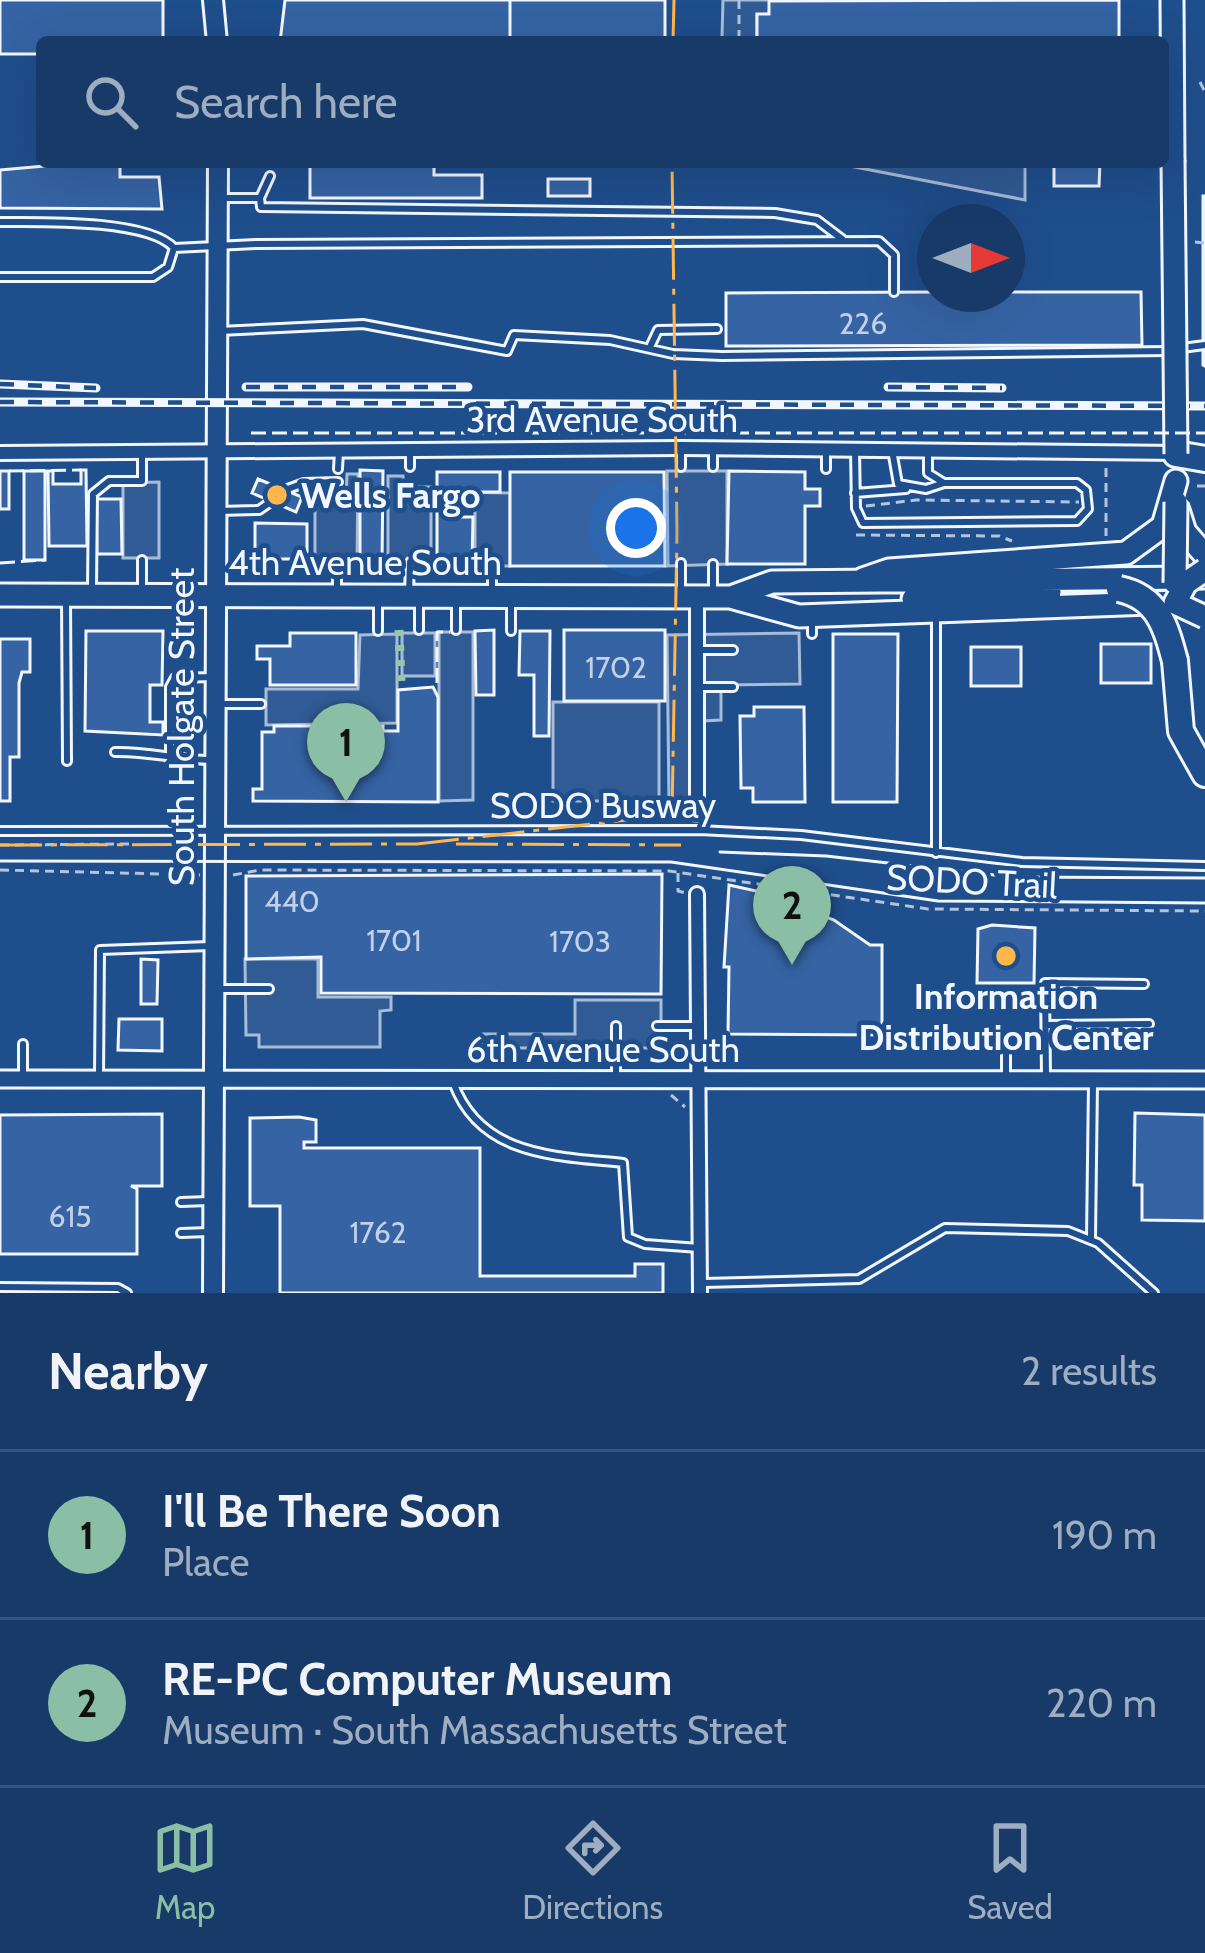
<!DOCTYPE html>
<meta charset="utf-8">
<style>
body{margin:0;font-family:Cabin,sans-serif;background:#20416f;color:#f1f3f6}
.compass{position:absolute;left:917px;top:204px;width:108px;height:108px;border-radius:50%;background:#173a69;box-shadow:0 12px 48px #0002;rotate:90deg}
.you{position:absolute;left:636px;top:528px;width:42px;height:42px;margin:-30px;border:9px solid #fff;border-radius:50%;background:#1a73e8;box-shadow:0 0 0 18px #1a73e833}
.badge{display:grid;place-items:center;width:78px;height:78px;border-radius:50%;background:#8abfa5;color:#111;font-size:39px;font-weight:700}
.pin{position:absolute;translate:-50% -99px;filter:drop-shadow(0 3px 6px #0008)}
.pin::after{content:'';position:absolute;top:63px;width:42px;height:36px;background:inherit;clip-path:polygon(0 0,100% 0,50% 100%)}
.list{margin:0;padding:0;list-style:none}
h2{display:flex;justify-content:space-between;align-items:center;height:156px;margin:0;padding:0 48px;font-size:51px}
h2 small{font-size:39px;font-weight:400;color:#9eadc0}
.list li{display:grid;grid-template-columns:78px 1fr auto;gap:36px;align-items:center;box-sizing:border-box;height:168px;padding:0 48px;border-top:3px solid #36547d}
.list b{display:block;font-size:45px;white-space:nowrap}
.list p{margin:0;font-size:39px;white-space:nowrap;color:#9eadc0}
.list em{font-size:39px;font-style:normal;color:#9eadc0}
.icon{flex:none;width:66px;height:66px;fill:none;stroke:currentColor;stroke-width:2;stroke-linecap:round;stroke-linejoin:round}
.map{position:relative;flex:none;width:1205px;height:1293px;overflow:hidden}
.search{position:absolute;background:#173a69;box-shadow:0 12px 48px #0002;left:36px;right:36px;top:36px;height:132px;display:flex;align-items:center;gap:30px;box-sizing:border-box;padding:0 42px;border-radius:12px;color:#9eadc0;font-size:45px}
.sheet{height:492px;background:#173a69}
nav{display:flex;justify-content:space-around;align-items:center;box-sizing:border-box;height:168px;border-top:3px solid #36547d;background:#173a69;font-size:33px;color:#9eadc0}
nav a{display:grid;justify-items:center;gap:6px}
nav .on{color:#8abfa5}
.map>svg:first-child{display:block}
</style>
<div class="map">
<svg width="1205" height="1293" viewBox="0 0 1205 1293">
<rect width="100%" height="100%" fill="#1f4e8c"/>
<path fill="#305b95" stroke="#a8bbd7" stroke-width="3" d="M723,0H1079L770,1L769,14L757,15V42H727L722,37Z
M829,162H1025V200Z
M667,471H727V564L668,566Z
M347,474H358L357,563L315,564V500L346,499Z
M388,476H403L404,487H431V564L388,565Z
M159,482V558H123V483Z
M449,492L510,493V566H475V503L449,502Z
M439,632H473V800L439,801Z
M402,633H435V676H402Z
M799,633L800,684L721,685V720L702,721V803H669L667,635Z
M397,634V723L266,725V689H358L360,635Z
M553,702H659V801H553Z
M245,959H318V997H391V1010L380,1011V1047H259V1035H246Z
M575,1000H661V1048H482V1034H575Z"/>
<path fill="#3563a3" stroke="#f2f6ff" stroke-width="3" d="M0,0H163V42H42V54H0Z
M285,0H510V42H280Z
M510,0H665V42H510Z
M1119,0V42H757V14H769V1Z
M1054,162H1100L1099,186H1054Z
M310,165H434V175H482V198H310Z
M45,166H120V177H159L162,209L0,208V170Z
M548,179H590V196H548Z
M1203,196H1205V366L1203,365Z
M935,292H1141L1142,345L726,346V293Z
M81,470H86L87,546H49L48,471H53V484H81Z
M360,470L383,471L382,564H360Z
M0,471H9V509H0Z
M24,471H45V560H24Z
M729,471L805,472V489H820V506H805V564H727Z
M437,472H500V492H448V517H473L472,563H437Z
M510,472H664L665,566H510Z
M258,479L302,497L296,512L252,493Z
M96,499H121L122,554H97Z
M255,523L307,524V559H255Z
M494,630V695H476L475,631Z
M564,630H665V701H564Z
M86,631H163L162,685H150V722H163V735L85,731Z
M520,631H550L549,736H534V675H519Z
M290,633H356V685H270V659H257V646H290Z
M833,634H898L897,802H833Z
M0,639H30V672H22L19,683V757H10V801H0Z
M1101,644H1151V683H1101Z
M971,647H1021V686H971Z
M433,687L438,697V802L253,801V789H262V732H274V726H383V731H398V690Z
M754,707H804L805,802H753V788H741L740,716H754Z
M662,874L661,994L321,993V957L246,959V876Z
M729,885L765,893L834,920L870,945H882V1035L728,1034L729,967H724Z
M992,925L1035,928L1034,983H977L978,929Z
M141,959L158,960L157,1004H141Z
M119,1019H162V1051L118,1050Z
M1135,1113L1205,1115V1221L1142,1220V1185H1134Z
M162,1114V1186H131L137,1189V1254H0V1115Z
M299,1117L316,1120V1142H304V1148H480V1276H635V1264H663V1293H280V1206H250V1118Z"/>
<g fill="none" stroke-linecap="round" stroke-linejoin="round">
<g stroke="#f2f6ff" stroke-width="12">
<path id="service" d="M222,198H260L270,176
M260,198L261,207L775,213L817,220L842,239
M0,222C40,222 148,219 174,248
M0,277H153L168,267L174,248L256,244L879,241L894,255V292
M219,331L363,324L507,351L514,335L610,340L673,354L722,356L1169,351
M650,347L658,330L717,329
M1182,348L1205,345
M713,448V467
M826,450V469
M855,450L856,508L863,523L1077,521L1088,509L1086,490L1077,483H944L928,473V451
M892,450L898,484L926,489L944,483
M681,451V467
M410,467V450
M338,469L339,451
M285,490L304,483L338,482
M855,493L906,489
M218,511L259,510L272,501
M142,560V593
M713,564V593
M92,588L93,494L109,481H142V453
M492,588V562
M681,589V563
M337,591V559
M409,594L410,562
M66,598L67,761
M511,599V631
M456,603V630
M419,604V630
M936,617V853
M812,619V634
M378,631V599
M700,650H733
M701,687H733
M218,704H261
M115,752C148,751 177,760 211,760
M170,760V687L175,678L214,677
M0,831L699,830L801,835L1022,862L1205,866
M217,989H269
M1046,1025L1149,1024
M616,1026V1076
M657,1026H695
M1006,1043V1076
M23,1044V1076
M1046,1076L1045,983L1144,984
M99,1079L100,950L210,946
M453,1082C480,1157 556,1156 623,1163L628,1237L645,1244L699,1248
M181,1202L209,1201
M181,1233L209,1232
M1091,1238L1093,1083
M703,1283L859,1279L945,1228L1068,1231L1098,1243L1154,1293
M0,1287L118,1288L127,1293"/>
</g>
<g stroke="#f2f6ff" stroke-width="18">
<path id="minor" d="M0,453L681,448L1180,453
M697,597V814
M697,894L700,1293"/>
</g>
<g stroke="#f2f6ff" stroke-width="21">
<path id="tertiary" d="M0,1079L1205,1080"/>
</g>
<g stroke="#f2f6ff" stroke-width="24">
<path id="secondary" d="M213,0L217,42
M213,1293L218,162"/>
</g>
<g stroke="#f2f6ff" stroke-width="27">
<path id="primary" d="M1172,0L1173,160
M1178,510L1185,532L1205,555
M863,579L889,570L1126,553L1163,526L1176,481
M0,595L730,597L799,616L1205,601
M731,597L772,582L1189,578
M913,599L1050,592"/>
</g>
<g stroke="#f2f6ff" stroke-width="30">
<path id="motorway" d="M1176,454L1205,459
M1175,661L1181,731L1205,774"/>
</g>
<path stroke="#b3c4dc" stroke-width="3" stroke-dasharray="9 6" stroke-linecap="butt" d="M739,0V42
M1200,82L1205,92
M1195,242L1205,243
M1106,468V536
M1197,486H1205
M866,506L916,500L1079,502
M856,535L999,536L1012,541
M0,845L130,844
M0,870L200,875
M678,873V891L686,893
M233,875L260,870L669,871L928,909L1205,911
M671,1095L685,1107"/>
<use href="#service" stroke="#1f4e8c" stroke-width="6"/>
<use href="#minor" stroke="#1f4e8c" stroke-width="12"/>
<use href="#tertiary" stroke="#1f4e8c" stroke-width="15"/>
<use href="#secondary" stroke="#1f4e8c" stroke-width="18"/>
<use href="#primary" stroke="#1f4e8c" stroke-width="21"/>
<use href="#motorway" stroke="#1f4e8c" stroke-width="24"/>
<path stroke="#f2f6ff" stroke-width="3" d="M720,852L826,856L1012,877L1205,878
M0,861L671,862L938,901L1205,903"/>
<g stroke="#f2f6ff" stroke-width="9">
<path id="rail" d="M0,384L96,388
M246,387H468
M888,387L1002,388
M0,402L1205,406"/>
</g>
<use href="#rail" stroke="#1f4e8c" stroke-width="4.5" stroke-dasharray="14" stroke-linecap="butt"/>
<g stroke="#f2f6ff" stroke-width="27" stroke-linecap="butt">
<path id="primary-bridge" d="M1173,160L1176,454
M1205,570L1186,583L1175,603L1205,617
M1175,583L1176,502"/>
</g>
<g stroke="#f2f6ff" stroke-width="30" stroke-linecap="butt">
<path id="motorway-bridge" d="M1119,589C1158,597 1166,627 1175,661"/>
</g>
<use href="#primary-bridge" stroke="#1f4e8c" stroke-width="21"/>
<use href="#motorway-bridge" stroke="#1f4e8c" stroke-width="24"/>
<path stroke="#97c8a6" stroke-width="9" stroke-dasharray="6 9" stroke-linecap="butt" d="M399,630L401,682"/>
<path stroke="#f2f6ff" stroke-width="3" stroke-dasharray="15 6" stroke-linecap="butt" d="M251,433H1205
M9,471L81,470
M0,563L45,560
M437,683V632H450"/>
<path stroke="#ffb74d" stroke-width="3" stroke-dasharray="42 9 6 9" stroke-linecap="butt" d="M673,42L674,0
M417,844L672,815L677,533L672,162
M456,844L681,845
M0,845L420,844"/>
</g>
<g fill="#ffb74d" stroke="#1f4e8c" stroke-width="4.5">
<circle cx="277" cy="495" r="12"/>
<circle cx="1006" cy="956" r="12"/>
</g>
<g text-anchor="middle" stroke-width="9" stroke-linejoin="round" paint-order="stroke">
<g font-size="30" fill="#c3d1e8">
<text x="863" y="334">226</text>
<text x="616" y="678">1702</text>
<text x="292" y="912">440</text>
<text x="394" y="951">1701</text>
<text x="580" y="952">1703</text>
<text x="70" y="1227">615</text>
<text x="378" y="1243">1762</text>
</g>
<g font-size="36" fill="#f2f6ff" stroke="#1f4e8c">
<text x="602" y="432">3rd Avenue South</text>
<text x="365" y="575">4th Avenue South</text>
<text transform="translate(181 727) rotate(-90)" y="13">South Holgate Street</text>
<text x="603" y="818">SODO Busway</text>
<text transform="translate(972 881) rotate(3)" y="13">SODO Trail</text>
<text x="603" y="1062">6th Avenue South</text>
</g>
<g font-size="36" font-weight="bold" fill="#f2f6ff" stroke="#1f4e8c" text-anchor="start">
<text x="301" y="508">Wells Fargo</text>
<text x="1006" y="1009" text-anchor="middle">Information<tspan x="1006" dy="41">Distribution Center</tspan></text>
</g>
</g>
</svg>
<svg class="compass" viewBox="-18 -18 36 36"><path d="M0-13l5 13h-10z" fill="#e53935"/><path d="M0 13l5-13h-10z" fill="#9eadc0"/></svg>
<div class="you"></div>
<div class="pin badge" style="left:346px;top:802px">1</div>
<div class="pin badge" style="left:792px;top:965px">2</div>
<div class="search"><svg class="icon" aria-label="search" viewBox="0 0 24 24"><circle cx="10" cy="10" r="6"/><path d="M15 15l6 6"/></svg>Search here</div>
</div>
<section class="sheet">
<h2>Nearby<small>2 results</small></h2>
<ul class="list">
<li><span class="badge">1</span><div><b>I'll Be There Soon</b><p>Place</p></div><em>190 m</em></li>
<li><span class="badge">2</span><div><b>RE-PC Computer Museum</b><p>Museum · South Massachusetts Street</p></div><em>220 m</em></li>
</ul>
</section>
<nav>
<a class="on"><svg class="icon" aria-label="map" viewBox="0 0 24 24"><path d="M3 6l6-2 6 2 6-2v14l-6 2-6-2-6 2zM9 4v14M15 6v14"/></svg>Map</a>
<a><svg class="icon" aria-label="directions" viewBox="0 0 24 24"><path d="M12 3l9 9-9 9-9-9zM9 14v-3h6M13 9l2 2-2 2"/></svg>Directions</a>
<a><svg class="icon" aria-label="saved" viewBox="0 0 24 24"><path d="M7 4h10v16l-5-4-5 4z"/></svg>Saved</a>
</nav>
